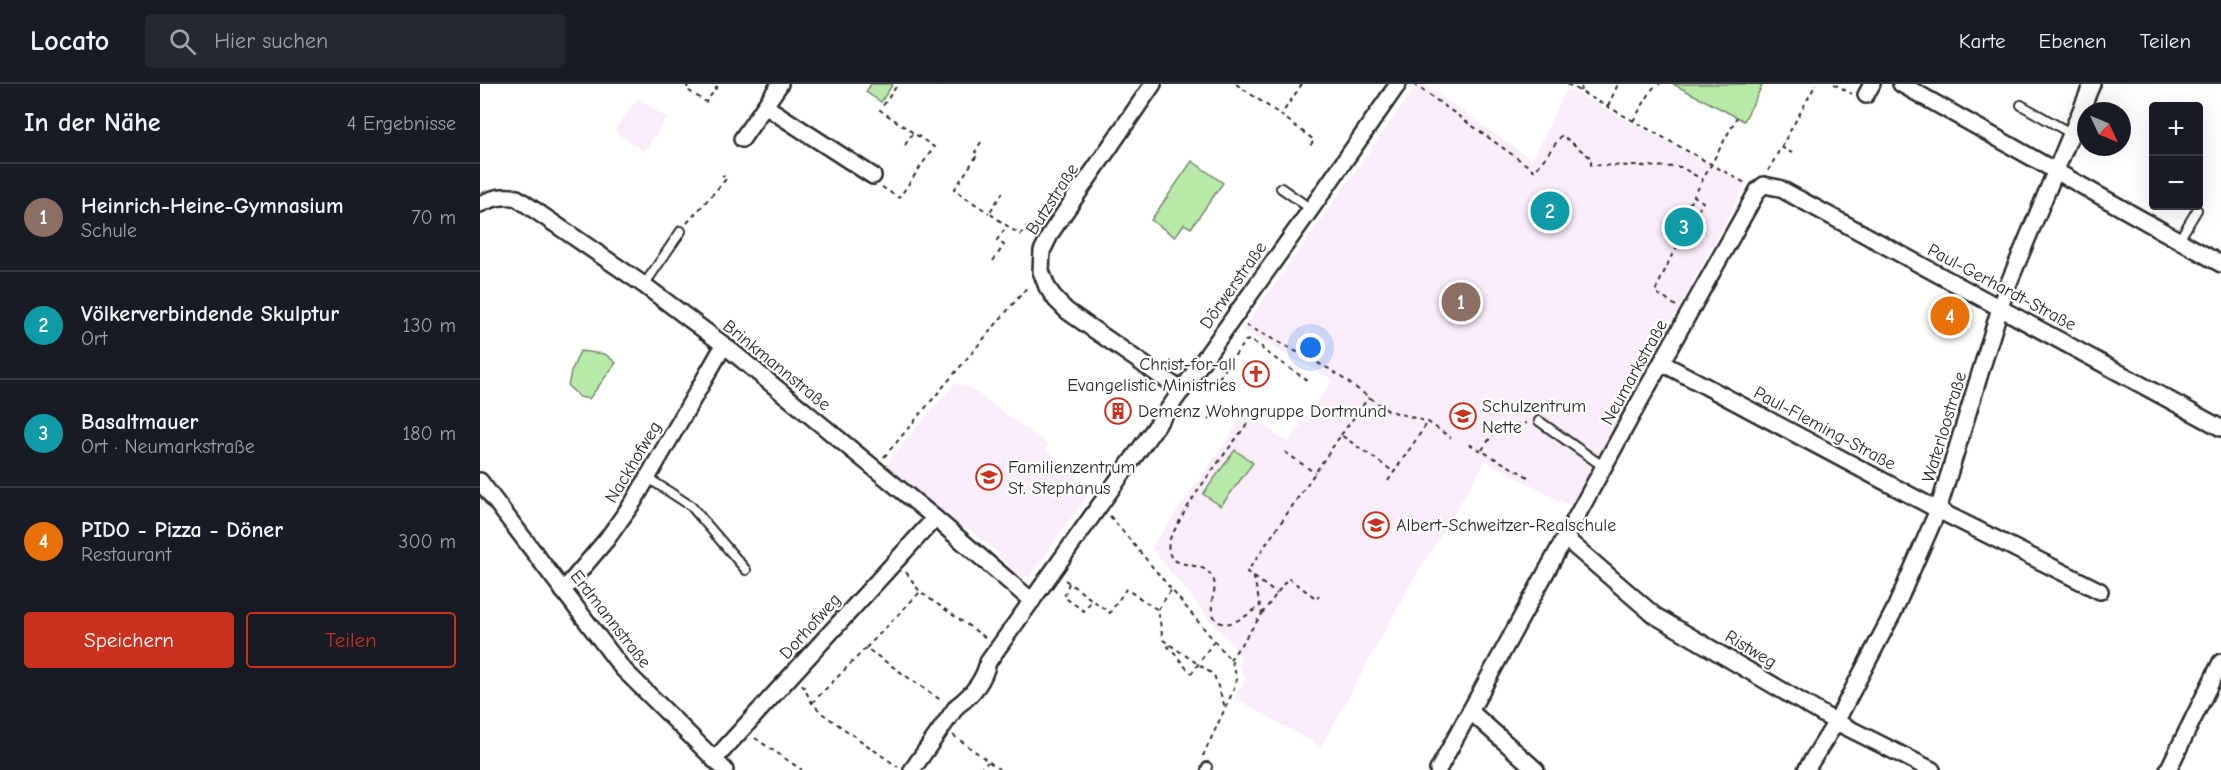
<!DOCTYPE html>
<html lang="de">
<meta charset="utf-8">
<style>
body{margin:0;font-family:"Comic Neue",sans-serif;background:#242831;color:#f1f3f6}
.controls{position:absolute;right:18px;top:18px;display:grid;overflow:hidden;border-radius:6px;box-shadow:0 6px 24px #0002}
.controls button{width:54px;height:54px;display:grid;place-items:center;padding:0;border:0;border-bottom:2px solid #363941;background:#171b24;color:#f1f3f6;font:30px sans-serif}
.compass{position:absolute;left:1597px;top:18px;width:54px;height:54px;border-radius:50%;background:#171b24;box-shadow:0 6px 24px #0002;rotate:134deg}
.you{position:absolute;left:831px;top:264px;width:21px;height:21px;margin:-15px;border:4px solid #fff;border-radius:50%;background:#1a73e8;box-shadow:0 0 0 9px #1a73e833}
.badge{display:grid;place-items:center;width:39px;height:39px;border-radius:50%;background:#c8321e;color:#fff;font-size:20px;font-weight:700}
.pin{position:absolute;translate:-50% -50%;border:3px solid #fff;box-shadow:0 2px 6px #0006}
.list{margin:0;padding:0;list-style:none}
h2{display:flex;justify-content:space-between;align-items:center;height:78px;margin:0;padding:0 24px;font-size:26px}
h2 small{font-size:20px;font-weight:400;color:#9ea1a6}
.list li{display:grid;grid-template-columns:39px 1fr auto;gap:18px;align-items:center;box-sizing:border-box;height:108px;padding:0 24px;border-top:2px solid #363941}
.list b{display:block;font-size:22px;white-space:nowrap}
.list p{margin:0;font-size:20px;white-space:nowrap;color:#9ea1a6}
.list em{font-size:20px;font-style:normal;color:#9ea1a6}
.actions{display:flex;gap:12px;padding:18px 24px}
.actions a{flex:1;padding:14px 0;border:2px solid #c8321e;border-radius:6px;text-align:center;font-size:21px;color:#c8321e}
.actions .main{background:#c8321e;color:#fff}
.icon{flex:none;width:33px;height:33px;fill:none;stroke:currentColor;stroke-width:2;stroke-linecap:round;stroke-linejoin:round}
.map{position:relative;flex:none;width:1741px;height:686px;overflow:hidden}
header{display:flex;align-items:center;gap:36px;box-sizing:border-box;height:84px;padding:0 30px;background:#171b24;border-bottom:2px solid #363941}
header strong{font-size:28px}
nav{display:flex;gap:33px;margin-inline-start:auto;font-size:21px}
.search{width:420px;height:54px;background:#242831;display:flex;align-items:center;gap:15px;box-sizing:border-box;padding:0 21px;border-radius:6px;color:#9ea1a6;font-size:22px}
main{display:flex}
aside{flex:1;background:#171b24}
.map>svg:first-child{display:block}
</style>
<header>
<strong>Locato</strong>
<div class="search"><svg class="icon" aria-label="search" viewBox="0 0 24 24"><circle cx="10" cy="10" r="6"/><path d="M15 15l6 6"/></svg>Hier suchen</div>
<nav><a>Karte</a><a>Ebenen</a><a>Teilen</a></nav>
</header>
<main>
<aside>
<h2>In der Nähe<small>4 Ergebnisse</small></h2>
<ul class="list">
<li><span class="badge" style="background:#8d6e63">1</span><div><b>Heinrich-Heine-Gymnasium</b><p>Schule</p></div><em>70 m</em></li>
<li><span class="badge" style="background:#0f9aa8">2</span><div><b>Völkerverbindende Skulptur</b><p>Ort</p></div><em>130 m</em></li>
<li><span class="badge" style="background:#0f9aa8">3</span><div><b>Basaltmauer</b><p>Ort · Neumarkstraße</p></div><em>180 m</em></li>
<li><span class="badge" style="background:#e8710a">4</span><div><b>PIDO - Pizza - Döner</b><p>Restaurant</p></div><em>300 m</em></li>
</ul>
<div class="actions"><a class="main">Speichern</a><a>Teilen</a></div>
</aside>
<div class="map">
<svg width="1741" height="686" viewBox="0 0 1741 686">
<rect width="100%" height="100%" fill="#fff"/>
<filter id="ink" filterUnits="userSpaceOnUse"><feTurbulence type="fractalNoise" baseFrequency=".0167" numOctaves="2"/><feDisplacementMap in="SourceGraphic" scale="12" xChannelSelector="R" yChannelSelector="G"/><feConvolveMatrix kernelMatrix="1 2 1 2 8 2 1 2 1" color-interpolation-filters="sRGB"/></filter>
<g filter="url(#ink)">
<path fill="#f9edfa" d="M938,0H944L1052,76L1087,4L1266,100L1091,423L1006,377L932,498L841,663L755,614L765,595L758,580L761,573L671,464L766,329L808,358L853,296L762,246Z
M158,14L187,34L164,68L134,47Z
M475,299L487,302L569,361L566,365L611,406L550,493L540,494L532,487L517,468L489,445L484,443L472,444L463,433V430L406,380Z"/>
<path fill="#b8e9a9" stroke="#728a6a" stroke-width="1.5" d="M391,0H413L401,18L386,8Z
M1193,0H1283L1264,37Z
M712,77L743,99L711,144L704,140L695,153L671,136Z
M100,267L125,270L136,279L109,315L100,313L88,302L91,288Z
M755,366L773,379L741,422L723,410Z"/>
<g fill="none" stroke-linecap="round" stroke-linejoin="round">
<g stroke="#2b2b2b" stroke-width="12">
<path id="service" d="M1541,21L1592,50
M801,104L831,125
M1699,156L1717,126
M164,201L201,147
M1059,337L1124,383
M168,394L211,422L266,486
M726,686L727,683"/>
</g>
<g stroke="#2b2b2b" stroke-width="20">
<path id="minor" d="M673,0L572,147L562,167L561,187L567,203L576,216L587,227L702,307
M1421,0L1741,180
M1386,11L1392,0
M285,22L393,92
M262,55L300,0
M0,120C13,114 23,111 37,114L164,201L244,261L455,434L552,517
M1182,279L1458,426L1620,507
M0,397L142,584L245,686
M1085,454L1174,531L1356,638L1452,686
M83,507L127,455L154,417L244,261
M990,627L1056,686
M234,676L455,434
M432,686L477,622C492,611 504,596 508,578L831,125L918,0
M958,686L1152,331L1278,106L1284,101L1299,104L1741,344
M1326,686L1356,638L1414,527L1458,426L1525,208L1612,0
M1688,686L1741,578"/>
</g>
<path stroke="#2b2b2b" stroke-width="2" stroke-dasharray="4.5 4.5" stroke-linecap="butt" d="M209,0L206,5L226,18L239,0
M460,0L463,2
M756,0L801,31
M822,0L801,31L834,56L828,65
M934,0L1055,87L1082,51L1111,74V81L1201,83L1223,96
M1087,0L1265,99
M1354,0L1372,10
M1100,7L1103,0
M1128,22L1138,0
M1153,37L1173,4L1180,0
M501,58L495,68L498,70L474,106L509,129
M425,61L433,49
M1301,63L1312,69
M1288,87L1336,0
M402,103L419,114L454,63L400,26L418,0
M523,108L509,129L540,151L546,143L554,148
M207,139L247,94L242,91
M1202,155L1192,149L1214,112
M513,177L524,161L517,156L527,142
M1196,222L1175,208L1191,173L1223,118L1214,112L1257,33
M766,241L851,286L907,326L948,338L971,354
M739,294L765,257L770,256L782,263L783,266L831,299
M728,336L739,321
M767,340C743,373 715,406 697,442C694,447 690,453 689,458C684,486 716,477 727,487C742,500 730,510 732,525C736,555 769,531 779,522
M861,351L889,313
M989,360L1052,395
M1002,366L1017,344L1047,339
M805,368L835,389
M404,373L549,201
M908,397L948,338
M630,432L752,578L757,594L755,603L722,674
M426,488L440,508L506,554
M774,493L797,510
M585,496L630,529L646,505L678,526L683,556L734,591L745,623
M589,499L584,513L604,527L612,516
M678,525L692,505
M782,530L808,494L837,515L839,511
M689,561L688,563C699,571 701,581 712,589L734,557
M386,564L440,508
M750,576L782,530L774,494L767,488L861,351L914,388
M322,600L332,619L343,630L418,683
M332,619L386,564L462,617
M473,651L520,686
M275,654L322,686
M499,686L508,678"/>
<use href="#service" stroke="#fff" stroke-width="8"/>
<use href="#minor" stroke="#fff" stroke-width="15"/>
</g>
</g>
<defs>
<g id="church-ring" transform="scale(1.35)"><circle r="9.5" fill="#fff" stroke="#c8321e" stroke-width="1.5"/><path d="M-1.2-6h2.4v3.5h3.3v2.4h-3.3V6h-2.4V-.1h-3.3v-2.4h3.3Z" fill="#c8321e"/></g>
<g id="building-ring" transform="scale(1.35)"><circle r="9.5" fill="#fff" stroke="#c8321e" stroke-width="1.5"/><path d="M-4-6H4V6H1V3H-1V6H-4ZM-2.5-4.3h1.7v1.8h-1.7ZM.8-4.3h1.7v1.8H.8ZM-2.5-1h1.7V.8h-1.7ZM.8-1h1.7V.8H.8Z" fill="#c8321e"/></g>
<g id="school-ring" transform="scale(1.35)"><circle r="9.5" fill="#fff" stroke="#c8321e" stroke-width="1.5"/><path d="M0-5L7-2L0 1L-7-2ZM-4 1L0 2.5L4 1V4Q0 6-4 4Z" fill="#c8321e"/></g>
</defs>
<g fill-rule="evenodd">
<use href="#church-ring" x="776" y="290"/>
<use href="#building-ring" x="638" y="327"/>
<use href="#school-ring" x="983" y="332"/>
<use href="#school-ring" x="509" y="393"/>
<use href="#school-ring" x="896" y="441"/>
</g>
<g text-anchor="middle" stroke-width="4.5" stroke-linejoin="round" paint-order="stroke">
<g font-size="18" fill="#2b2b2b" stroke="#fff">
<text transform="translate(572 115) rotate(-57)" y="6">Butzstraße</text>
<text transform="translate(753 201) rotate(-55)" y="6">Dörwerstraße</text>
<text transform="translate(1522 203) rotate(28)" y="6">Paul-Gerhardt-Straße</text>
<text transform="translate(297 281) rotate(39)" y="6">Brinkmannstraße</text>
<text transform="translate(1154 288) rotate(-61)" y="6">Neumarkstraße</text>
<text transform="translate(1464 343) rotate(-73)" y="6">Waterloostraße</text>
<text transform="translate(1345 344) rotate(28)" y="6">Paul-Fleming-Straße</text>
<text transform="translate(153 378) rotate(-59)" y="6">Nackhofweg</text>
<text transform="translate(131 535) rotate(52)" y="6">Erdmannstraße</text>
<text transform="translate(330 542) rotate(-48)" y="6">Dorhofweg</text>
<text transform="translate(1271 565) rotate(31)" y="6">Ristweg</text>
</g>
<g font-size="18" fill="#2b2b2b" stroke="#fff" text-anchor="start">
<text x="756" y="286" text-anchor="end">Christ-for-all<tspan x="756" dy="21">Evangelistic Ministries</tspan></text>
<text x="1002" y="328">Schulzentrum<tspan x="1002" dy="21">Nette</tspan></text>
<text x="658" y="333">Demenz Wohngruppe Dortmund</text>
<text x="528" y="389">Familienzentrum<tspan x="528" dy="21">St. Stephanus</tspan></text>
<text x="916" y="447">Albert-Schweitzer-Realschule</text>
</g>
</g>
</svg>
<div class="controls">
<button>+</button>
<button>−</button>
</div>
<svg class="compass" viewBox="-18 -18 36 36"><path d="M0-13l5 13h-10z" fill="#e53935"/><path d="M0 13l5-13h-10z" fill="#9ea1a6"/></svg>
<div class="you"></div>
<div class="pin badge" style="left:981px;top:218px;background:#8d6e63">1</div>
<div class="pin badge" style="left:1070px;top:127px;background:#0f9aa8">2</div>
<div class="pin badge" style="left:1204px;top:143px;background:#0f9aa8">3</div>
<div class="pin badge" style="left:1470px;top:232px;background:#e8710a">4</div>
</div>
</main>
